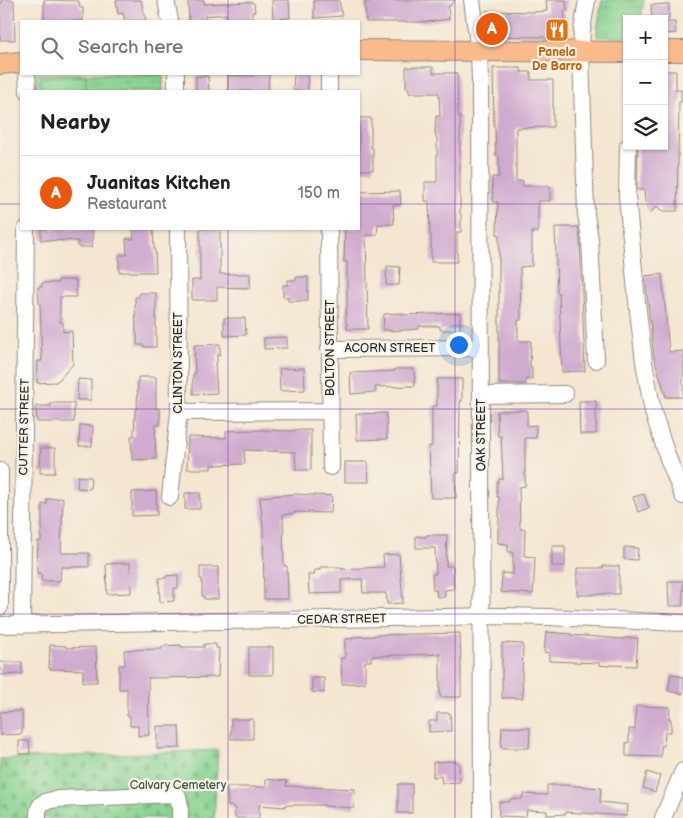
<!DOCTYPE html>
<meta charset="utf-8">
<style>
body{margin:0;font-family:"Balsamiq Sans",sans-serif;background:#f6f6f6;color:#222}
.controls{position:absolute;right:15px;top:15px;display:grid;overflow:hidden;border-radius:0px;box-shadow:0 1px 4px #0004}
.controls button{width:45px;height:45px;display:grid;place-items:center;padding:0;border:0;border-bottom:1px solid #e0e0e0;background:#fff;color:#222;font:25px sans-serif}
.you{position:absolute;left:458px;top:344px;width:18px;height:18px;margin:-12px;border:4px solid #fff;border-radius:50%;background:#1a73e8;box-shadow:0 0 0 8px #1a73e833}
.badge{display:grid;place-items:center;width:32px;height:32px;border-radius:50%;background:#ea580c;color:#fff;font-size:16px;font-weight:700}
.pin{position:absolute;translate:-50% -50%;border:2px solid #fff;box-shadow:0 1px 5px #0006}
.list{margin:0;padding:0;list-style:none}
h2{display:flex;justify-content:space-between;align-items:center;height:65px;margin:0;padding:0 20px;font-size:21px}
h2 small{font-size:16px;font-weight:400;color:#767676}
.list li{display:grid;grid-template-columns:32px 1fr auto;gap:15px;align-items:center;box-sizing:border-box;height:75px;padding:0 20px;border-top:1px solid #e0e0e0}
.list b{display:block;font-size:19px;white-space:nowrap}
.list p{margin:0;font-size:16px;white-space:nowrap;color:#767676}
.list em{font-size:16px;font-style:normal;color:#767676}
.icon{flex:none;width:28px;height:28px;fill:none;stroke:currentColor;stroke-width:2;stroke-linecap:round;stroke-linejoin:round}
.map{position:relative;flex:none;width:683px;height:818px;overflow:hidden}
.search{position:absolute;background:#fff;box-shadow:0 1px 4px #0004;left:20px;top:20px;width:340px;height:55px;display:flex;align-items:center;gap:12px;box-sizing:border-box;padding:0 18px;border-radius:0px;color:#767676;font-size:19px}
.panel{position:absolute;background:#fff;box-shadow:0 1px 4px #0004;left:20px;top:90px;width:340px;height:140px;border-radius:0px}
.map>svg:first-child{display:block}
</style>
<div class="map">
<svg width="683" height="818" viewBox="0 0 683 818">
<defs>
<pattern id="cemetery-stones" width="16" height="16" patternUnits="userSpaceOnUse" patternTransform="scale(1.25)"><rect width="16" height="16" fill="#88d390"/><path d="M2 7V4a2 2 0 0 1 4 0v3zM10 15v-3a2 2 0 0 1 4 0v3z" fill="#76b57c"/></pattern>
<pattern id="park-tufts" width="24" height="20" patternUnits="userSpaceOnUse" patternTransform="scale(1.25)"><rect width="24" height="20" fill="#88d390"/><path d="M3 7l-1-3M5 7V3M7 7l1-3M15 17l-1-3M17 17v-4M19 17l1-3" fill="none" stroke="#76b57c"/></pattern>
</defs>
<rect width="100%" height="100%" fill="#f7f3e8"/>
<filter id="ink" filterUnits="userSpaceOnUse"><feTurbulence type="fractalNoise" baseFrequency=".02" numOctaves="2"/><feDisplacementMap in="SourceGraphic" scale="10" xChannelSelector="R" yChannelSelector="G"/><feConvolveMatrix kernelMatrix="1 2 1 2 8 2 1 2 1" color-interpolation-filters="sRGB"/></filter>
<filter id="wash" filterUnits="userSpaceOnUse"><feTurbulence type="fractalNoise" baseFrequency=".0096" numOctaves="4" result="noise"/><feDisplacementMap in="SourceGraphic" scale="20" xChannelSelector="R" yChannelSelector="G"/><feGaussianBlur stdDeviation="1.12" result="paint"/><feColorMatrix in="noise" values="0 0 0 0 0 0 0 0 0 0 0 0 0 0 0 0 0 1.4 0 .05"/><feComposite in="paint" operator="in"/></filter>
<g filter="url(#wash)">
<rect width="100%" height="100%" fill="#f4e6d0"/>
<path fill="url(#cemetery-stones)" stroke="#5a7f5e" d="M218,750L214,818H0V759Z"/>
<path fill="url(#park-tufts)" stroke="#5a7f5e" d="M602,0H644L641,19H627V37H597V31Z
M36,74H163V91H37Z"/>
<path fill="#88d390" stroke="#5a7f5e" d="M86,76V91H41V77Z"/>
<g id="blocks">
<path fill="#d0abd0" d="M1,0H14L15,40H0V3H2Z
M44,0L79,1L80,8H83V21H44Z
M116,0H141L146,21H125L123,13L118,14Z
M188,0H204V4L251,2L254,3L255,12H252V21H226V14L205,16V21H189Z
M272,0H289L290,18L273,19Z
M314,0H339L342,16L314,18Z
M369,0H455L448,8L449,19L427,22H366L365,2H369Z
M546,0H566L567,11H564L567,36L545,38V37L488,36L486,21H488L486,11L535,12L547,11Z
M669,4V19H652L651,5Z
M664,22H675L676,33L664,34Z
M406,67H433V73H457L458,116H460V214H461V232H457V262H431V235H430L429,201H425V182H437V137H436L435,132L436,116H440L439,93H409V88H406Z
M493,68H521V72H531V80H553V127L516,128V181H523V186H550V201H538V232H532V266L520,267L521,320H518V341H531L530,367H532V379H526V384H499V234H497L498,202H493L492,177H499V156H496L495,128H494Z
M664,71H676V90H681V102H679L677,211H662L657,206L650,213L645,201L644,190H637L638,146H664Z
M253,74H269L268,91H228V75L253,76Z
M294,74H307L308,91H293Z
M196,76H208L209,91H196Z
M359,118H371V148H373V170H359Z
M400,191L401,205H393L394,224H378L377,235H366L368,329H347V323H346V308H347V262H344L345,229H359V192Z
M555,227H578L580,240L585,371L562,372L559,293H557Z
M41,229H93L92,247H78V241L41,240Z
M133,229H153L154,250H155L156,272H119V255H127L126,239H134Z
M200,229H220V274H250V288L217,287V300H192V280H200Z
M387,266L400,267L399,285H386Z
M662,274L669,352L683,351V397H666L654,357L645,276Z
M296,277H308V301H288V297H283V285H288V280H296Z
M58,280H76V297H60V322H63V332L72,331L73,364L59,380L56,382L37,383L38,361H42L40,303H39L38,287H42V283H58Z
M139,293H156V347H144V345H137V334H136L135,297H139Z
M403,313V315L460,313V330H440V326H419V329L389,331V330H383L384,314Z
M224,318H245L246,335L224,336Z
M287,337V348L264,349V338Z
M220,344V355H217V363H215L217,393L193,394V374H195L194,345Z
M304,368L305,390L280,391L279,369Z
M395,369H414L415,386L375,387L376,392L351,394L350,373L395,371Z
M138,377H156V409H160V425H155L156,459L132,460L131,436H134L135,409H137Z
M78,379L91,380V400H77Z
M437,379H462V401H460L459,473H455L456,498H431L429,446H432V406H437Z
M579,401H596V434H580Z
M51,403H74V422H37L36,406H51Z
M527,410V426L536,425V438H525V486L519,487L520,529H525L524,556L535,557L533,594L501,592L502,573L513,574V552H508V544L498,543V528H499V497H497V482H499V479H503L501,436H498L497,411Z
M386,413L387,439L357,440L356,414Z
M80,425L93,426L92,446H79Z
M259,430L295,431V430H311V470H296L295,452L244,450L245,464L211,465V469H187L188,437L226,438V431Z
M41,448H55V473H40Z
M345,462H368L369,482H345Z
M78,476L91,477L90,489L77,488Z
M156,491L157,515L132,516V492Z
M185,493H200V509H185Z
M294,494L332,496L331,513L295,512L296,513L283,515L284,566H287L288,599H264L263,527L260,497Z
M644,494L649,508L638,512L633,497Z
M63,498L61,553H89V567H61L60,581H41V573H37L38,541H41V532H42V504H47V499Z
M426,535H447L446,566H453L454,589L445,590V597H437L436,590H433L432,574H436L435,548H416V536L426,537Z
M552,546H565V566H552Z
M624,547L638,548L637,560L624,559Z
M399,554L403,603L387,604L386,593H363L362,579L341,580V593L309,594L308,575H315L314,570H320V567H341V569L384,567L383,555Z
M130,563L131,593L107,594L106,564Z
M603,566H619V594H593V595H577V568H603Z
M200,567H218V599H204V596H202V579H200Z
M178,575V588H174V601L160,602L159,578H166V576Z
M668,581H683V606H669Z
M546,632L571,634V635L624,639V638H638L636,666L609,665V666L599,665V663L549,661V653L544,652Z
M460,633L461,663V697H440V654L371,656V661H365V683L342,684L341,658H345V639H353L352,637L374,636V635Z
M502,643L523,644L522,679L523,698H502Z
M204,644H216V648H219L218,677L148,678L149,735L138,736V726H130V716H127V689H119V665H125L124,650L162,649V646L181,645V647H204Z
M50,645L66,646V648L96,647L97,682H83V670L49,669Z
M249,647H273V675H249Z
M0,662H22V674L0,675Z
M671,674L683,677V694L668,691Z
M312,678H324V693L312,692Z
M636,706L670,707L669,719H671V732H665L664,746H661V757L626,756V743L629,742V729H635Z
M22,711V734L0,735V712Z
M437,713H450L451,731L429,732V721H437Z
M231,719H253V739H231Z
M157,726H179L180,748L157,749Z
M502,727L530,728L529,748H501Z
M19,741H29L30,754H19Z
M456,761V763H459L460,782L442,783L441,776L433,777V762Z
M647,772L660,776L655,792L643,788Z
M266,779L287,781L286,786L355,789L354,808L325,806V805H285V807L259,805V818H235L234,807L228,806L227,787H266Z
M398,784H412V813H398Z
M547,785H565L601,788L600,802L628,805L627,816L566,812V814L547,815V811L527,810L526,817L499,816V802H510V799H522L523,794L547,795Z"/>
</g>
</g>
<g filter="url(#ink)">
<use href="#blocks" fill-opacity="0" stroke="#90887e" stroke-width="1"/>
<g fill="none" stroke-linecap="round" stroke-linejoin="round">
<g stroke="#90887e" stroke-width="18">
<path id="minor" d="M166,0L170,21
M472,0L479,52L480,81L482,818
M587,0L582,30L581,52L586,214L590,239L596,360
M27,74L28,91
M176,74V91
M329,74V91
M628,146L627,196L637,302L644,362L653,412L668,458L683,496
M329,229L331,467
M329,349L481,348
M481,395L565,394
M179,412L330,411
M0,471V607
M170,497L179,412L178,229
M0,625L500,616L548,617L683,623
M22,625L26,229
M38,818C37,801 45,801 59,799L174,794L178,796L180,806V818
M663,818L683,771"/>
</g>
<g stroke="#90887e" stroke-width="22">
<path id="major" d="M359,50L627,52
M664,51H683
M0,64L21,62"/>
</g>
<use href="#minor" stroke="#fff" stroke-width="16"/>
<use href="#major" stroke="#fabb8c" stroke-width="20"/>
</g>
</g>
<path fill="none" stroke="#7b2cbf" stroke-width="1" stroke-opacity="0.55" d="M228,0V21M455,0V818M228,74V91M0,204H21M359,204H683M228,229V818M0,409H683M0,614H683"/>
<defs>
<g id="restaurant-square" transform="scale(1.25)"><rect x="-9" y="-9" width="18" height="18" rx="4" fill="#e8710a" stroke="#f7f3e8"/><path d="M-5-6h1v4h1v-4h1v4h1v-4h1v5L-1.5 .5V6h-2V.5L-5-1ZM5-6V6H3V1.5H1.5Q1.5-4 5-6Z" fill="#fff"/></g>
</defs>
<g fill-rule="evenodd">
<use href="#restaurant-square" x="557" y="30"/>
</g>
<g text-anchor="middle" stroke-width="4.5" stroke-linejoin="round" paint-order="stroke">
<g font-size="12" font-weight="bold" fill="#c56008" stroke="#f7f3e8">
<text x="557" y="56">Panela<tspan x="557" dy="14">De Barro</tspan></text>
</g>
<g font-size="12" fill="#2b2b2b" stroke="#f7f3e8">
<text transform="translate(330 348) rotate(-90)" y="4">BOLTON STREET</text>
<text x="390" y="352">ACORN STREET</text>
<text transform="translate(178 363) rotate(-90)" y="4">CLINTON STREET</text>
<text transform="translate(24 427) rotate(-89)" y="4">CUTTER STREET</text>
<text transform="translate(481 435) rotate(-90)" y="4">OAK STREET</text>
<text transform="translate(342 619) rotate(-1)" y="4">CEDAR STREET</text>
</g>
<g font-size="12" fill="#425544" stroke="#f7f3e8">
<text x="178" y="789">Calvary Cemetery</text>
</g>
</g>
</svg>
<div class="controls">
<button>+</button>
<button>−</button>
<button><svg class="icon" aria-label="layers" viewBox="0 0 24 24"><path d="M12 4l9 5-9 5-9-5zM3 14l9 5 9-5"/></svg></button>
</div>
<div class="you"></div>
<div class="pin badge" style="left:492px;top:29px">A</div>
<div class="search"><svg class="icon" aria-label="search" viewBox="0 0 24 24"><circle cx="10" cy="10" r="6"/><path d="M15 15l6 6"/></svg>Search here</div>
<section class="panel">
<h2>Nearby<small></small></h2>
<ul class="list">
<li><span class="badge">A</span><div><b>Juanitas Kitchen</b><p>Restaurant</p></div><em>150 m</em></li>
</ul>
</section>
</div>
